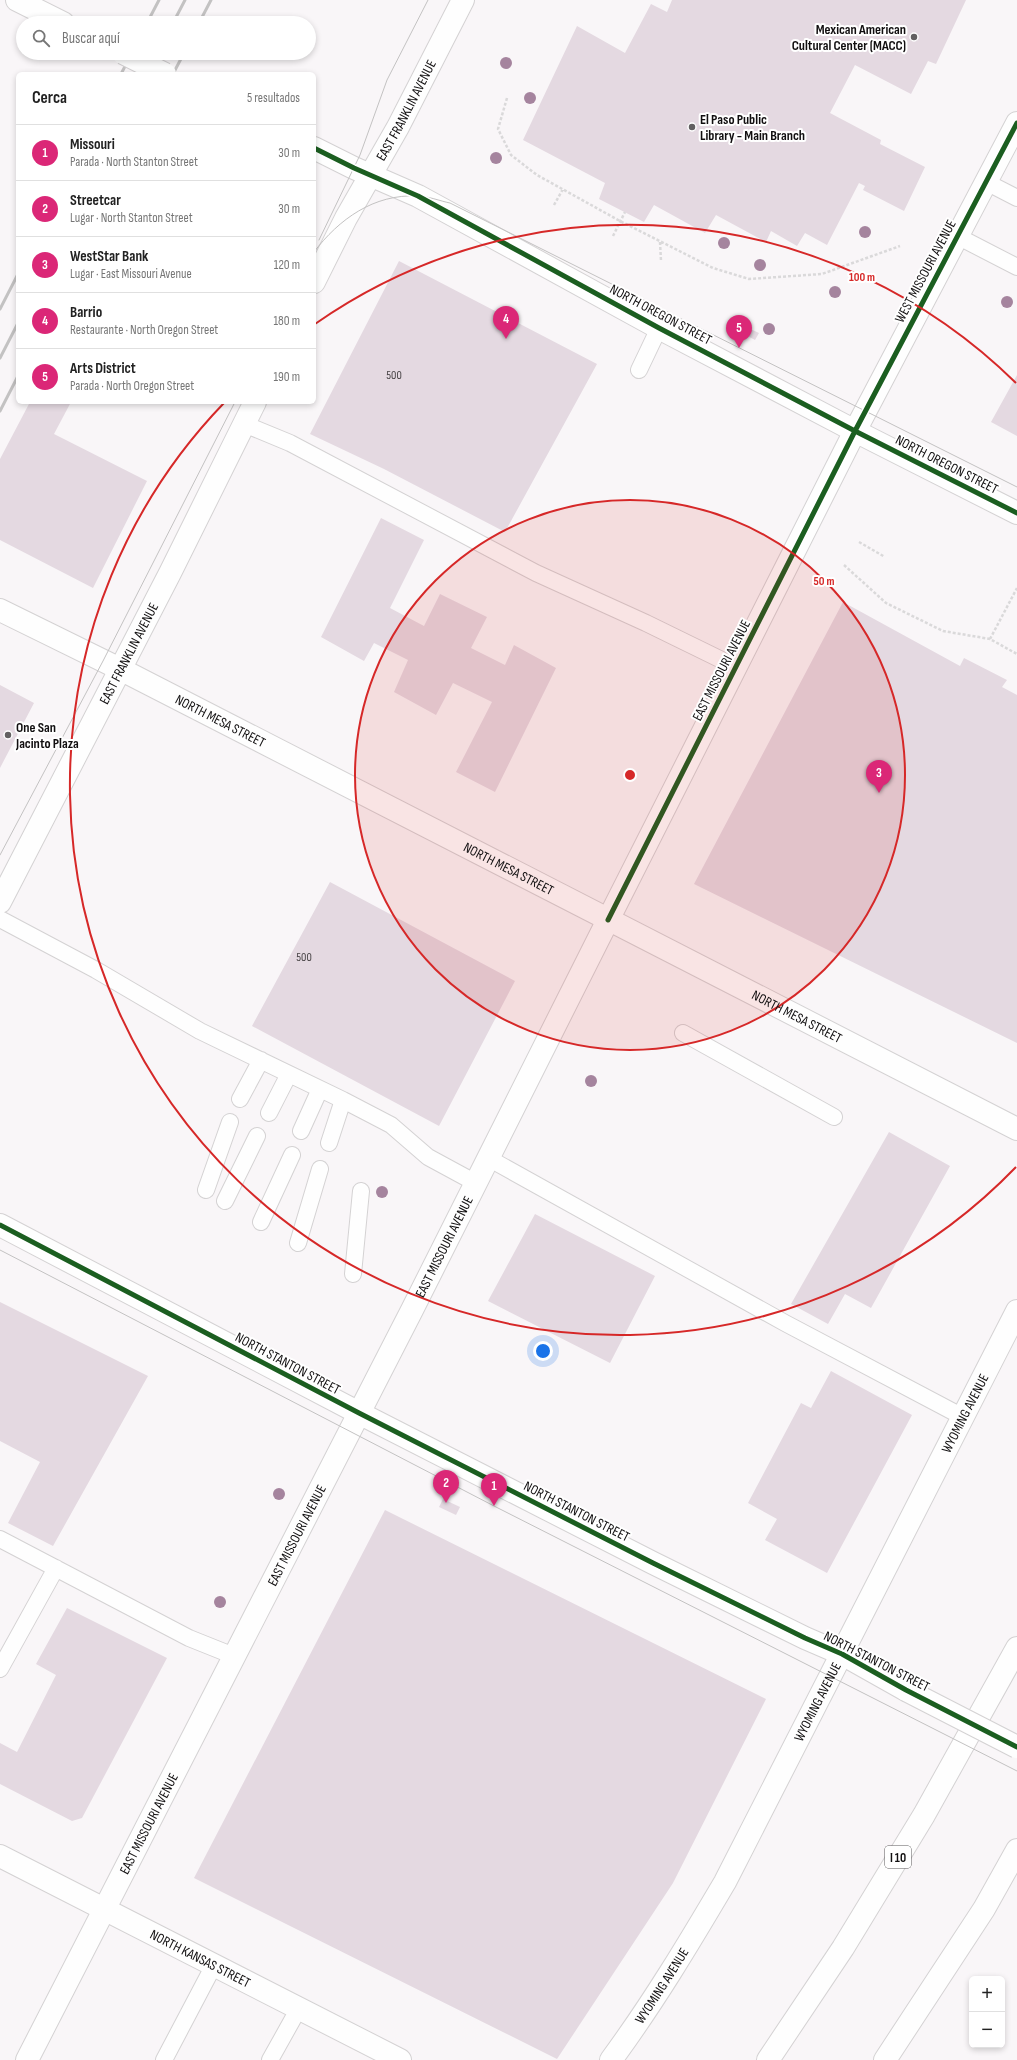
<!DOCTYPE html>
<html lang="es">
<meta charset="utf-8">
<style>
body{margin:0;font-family:"Sofia Sans Condensed",sans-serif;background:#f6f6f6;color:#222}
.controls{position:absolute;right:12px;bottom:12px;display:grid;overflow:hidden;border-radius:6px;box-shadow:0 2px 6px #0003}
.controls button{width:36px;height:36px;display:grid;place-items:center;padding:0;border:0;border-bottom:1px solid #e0e0e0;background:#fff;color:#222;font:20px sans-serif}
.you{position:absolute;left:543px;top:1351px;width:14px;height:14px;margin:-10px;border:3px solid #fff;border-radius:50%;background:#1a73e8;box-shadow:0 0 0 6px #1a73e833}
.badge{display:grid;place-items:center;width:26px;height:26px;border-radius:50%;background:#db2777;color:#fff;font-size:13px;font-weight:700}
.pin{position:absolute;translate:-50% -33px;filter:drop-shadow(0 1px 2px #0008)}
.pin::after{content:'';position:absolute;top:21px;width:14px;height:12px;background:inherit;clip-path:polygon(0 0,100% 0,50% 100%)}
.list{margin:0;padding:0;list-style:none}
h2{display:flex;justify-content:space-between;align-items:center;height:52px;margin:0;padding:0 16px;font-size:17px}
h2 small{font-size:13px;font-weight:400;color:#767676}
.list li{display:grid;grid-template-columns:26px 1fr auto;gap:12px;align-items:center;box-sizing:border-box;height:56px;padding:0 16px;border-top:1px solid #e0e0e0}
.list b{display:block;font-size:15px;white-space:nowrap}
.list p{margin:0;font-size:13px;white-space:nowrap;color:#767676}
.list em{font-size:13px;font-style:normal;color:#767676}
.icon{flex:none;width:22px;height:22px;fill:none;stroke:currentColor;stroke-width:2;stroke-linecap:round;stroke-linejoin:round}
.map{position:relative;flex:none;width:1017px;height:2060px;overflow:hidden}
.search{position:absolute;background:#fff;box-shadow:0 2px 6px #0003;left:16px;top:16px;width:300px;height:44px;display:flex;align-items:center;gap:10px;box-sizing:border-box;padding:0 14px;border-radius:22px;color:#767676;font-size:15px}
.panel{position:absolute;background:#fff;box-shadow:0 2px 6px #0003;left:16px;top:72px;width:300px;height:332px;border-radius:6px}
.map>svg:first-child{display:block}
</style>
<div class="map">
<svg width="1017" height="2060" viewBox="0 0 1017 2060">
<rect width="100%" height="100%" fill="#f9f6f8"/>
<path fill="#e4d9e1" d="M672,0H966L936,64L928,61L911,94L855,65L830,113L881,140L880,144L925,167L904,211L863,190L865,186L859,183L827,245L805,233L797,246L771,231L766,242L716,215L705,233L654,205L644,222L599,199L605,183L523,140L577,26L625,53L651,4L667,12Z
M399,261L597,364L505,532L384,469L310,434Z
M746,327L759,333L755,340L742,333Z
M1017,375V436L991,422Z
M30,402H71L54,434L147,481L93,588L0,540V459Z
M381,518L424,540L390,608L424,626L440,594L487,617L471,648L505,665L514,645L556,668L495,792L456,772L492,702L453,683L436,715L394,692L408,660L374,643L364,661L321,637Z
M843,602L960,666L964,658L1007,680L1002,687L1017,695V1043L694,884Z
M0,685L34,703L0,768Z
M330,882L515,981L439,1126L252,1026Z
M889,1132L950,1166L871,1308L845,1294L828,1324L791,1304Z
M535,1214L655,1276L610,1363L488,1301Z
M0,1302L148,1376L53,1546L8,1523L40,1462L0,1441Z
M831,1371L912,1415L827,1573L765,1540L777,1519L748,1503L801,1403L811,1408Z
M443,1499L460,1507L456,1515L439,1507Z
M385,1510L766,1699L673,1883L557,2059L194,1878Z
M67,1608L167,1658L82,1818L72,1821L0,1784V1743L17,1752L56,1675L36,1664Z"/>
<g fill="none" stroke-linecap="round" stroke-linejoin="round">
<g stroke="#d4d2d3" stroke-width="18">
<path id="service" d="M986,182L1017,198
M957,236L1017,267
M639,370L659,328
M244,424L290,443L536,573L646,623L736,667
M0,919L96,970L200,1031L343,1100L391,1125L428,1157L476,1183
M683,1033L834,1117
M240,1099L261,1060
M269,1113L289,1074
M301,1131L320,1089
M329,1143L343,1100
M488,1158L785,1323L963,1417
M206,1190L230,1122
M225,1201L257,1136
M261,1222L292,1155
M298,1243L320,1169
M353,1274L361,1191
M0,1539L189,1638L234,1656
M0,1669L56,1568
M164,2060L214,1965
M270,2060L299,2008"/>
</g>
<g stroke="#d4d2d3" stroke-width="24">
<g id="tertiary">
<path d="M17,0L63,23"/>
<path d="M314,148L354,168L418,196L659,328L855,431L1017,513"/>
<path id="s1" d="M314,282L346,218L398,127L463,0"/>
<path d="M0,610L120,669"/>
<path id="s2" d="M0,902L170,573L255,402"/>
<path d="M608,920L855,431L1017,123"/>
<path d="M0,1225L359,1413L653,1563L805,1638L842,1654L906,1690"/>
</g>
</g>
<g stroke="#d4d2d3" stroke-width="24">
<g id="secondary">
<path id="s3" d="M120,669L1017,1129"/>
<path id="s4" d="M0,1856L400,2060"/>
<path id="s5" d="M27,2060L412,1310L608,920"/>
<path id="s6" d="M611,2060C653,2003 689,1943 725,1882L1017,1311"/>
</g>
</g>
<g stroke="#d4d2d3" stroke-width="24">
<path id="motorway" d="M768,2060L843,1948L924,1815L1017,1648
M885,2060L984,1909L1017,1850"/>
</g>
<path stroke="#dad9da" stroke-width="2.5" stroke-dasharray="3 2" stroke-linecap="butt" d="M507,98L498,129L511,155L537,175L620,221L713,268L749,279L822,274L900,246
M554,205L563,189
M613,236L625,212
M660,242L661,261
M859,542L885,557
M844,565L886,603L943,631L990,639L1017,654
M990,639L1017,588"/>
<use href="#service" stroke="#fefefe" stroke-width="16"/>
<use href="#tertiary" stroke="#fefefe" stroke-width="22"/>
<use href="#secondary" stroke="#fefefe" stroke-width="22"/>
<use href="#motorway" stroke="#fefefe" stroke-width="22"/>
<path stroke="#c3c2c2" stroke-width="1" d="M319,240L360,155L387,80L428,0
M314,252C339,219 374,194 417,196C428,196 440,201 450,203L1017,487
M0,855L103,661L235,402
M0,1250L494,1506L1017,1771"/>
<path stroke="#c3c2c2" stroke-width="3" d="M147,23L159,0
M173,23L185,0
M199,23L211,0
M121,74L132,53
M146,74L157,53
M173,74L184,53
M0,309L18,274
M0,358L18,323
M0,411L18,376"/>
<g stroke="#d4d2d3" stroke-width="24" stroke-linecap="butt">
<path id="tertiary-bridge" d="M123,53L165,74
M906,1690L1017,1747"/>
</g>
<use href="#tertiary-bridge" stroke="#fefefe" stroke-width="22"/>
<g stroke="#fff" stroke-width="8">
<path id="cycleway" d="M314,148L354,168L418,196L659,328L855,431L1017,513
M608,920L855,431L1017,123
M0,1225L359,1413L653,1563L805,1638L842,1654L906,1690L1017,1747"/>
</g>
<use href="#cycleway" stroke="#1b5e20" stroke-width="5"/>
</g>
<g fill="#a5849e">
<circle cx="506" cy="63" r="6"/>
<circle cx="530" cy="98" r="6"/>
<circle cx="496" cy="158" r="6"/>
<circle cx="865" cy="232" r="6"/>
<circle cx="724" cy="243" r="6"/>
<circle cx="760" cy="265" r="6"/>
<circle cx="835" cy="292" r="6"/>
<circle cx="1007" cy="302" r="6"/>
<circle cx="769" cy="329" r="6"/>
<circle cx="591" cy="1081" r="6"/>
<circle cx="382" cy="1192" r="6"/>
<circle cx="279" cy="1494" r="6"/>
<circle cx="220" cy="1602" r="6"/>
</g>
<circle cx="630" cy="775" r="275" fill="#d62828" fill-opacity=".12"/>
<g fill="none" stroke="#d62828" stroke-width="2">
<circle cx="630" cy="775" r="275"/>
<path d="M1016 1167A550 550 0 0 1 224 403M315 324A550 550 0 0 1 1016 383"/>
</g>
<g fill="#626061" stroke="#fff" stroke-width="1.5">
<circle cx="914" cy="37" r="4"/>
<circle cx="692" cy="127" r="4"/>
<circle cx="8" cy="735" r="4"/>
</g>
<g text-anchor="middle" stroke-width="4" stroke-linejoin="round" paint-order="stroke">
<g font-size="12" fill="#464244">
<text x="394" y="379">500</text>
<text x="304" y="961">500</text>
</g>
<rect fill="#fff" stroke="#585758" stroke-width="1" x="885" y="1846" width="26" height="22" rx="3"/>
<g font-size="13" font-weight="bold" fill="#110f10">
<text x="898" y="1862">I 10</text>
</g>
<g font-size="14" font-weight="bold" fill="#110f10" stroke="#fff" text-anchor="start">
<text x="906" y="34" text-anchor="end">Mexican American<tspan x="906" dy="16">Cultural Center (MACC)</tspan></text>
<text x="700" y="124">El Paso Public<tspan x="700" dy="16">Library - Main Branch</tspan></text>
<text x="16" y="732">One San<tspan x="16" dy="16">Jacinto Plaza</tspan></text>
</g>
<g font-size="14" fill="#110f10" stroke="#fff">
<text dy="5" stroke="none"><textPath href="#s1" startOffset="195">EAST FRANKLIN AVENUE</textPath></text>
<text transform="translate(925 271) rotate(-62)" y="5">WEST MISSOURI AVENUE</text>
<text transform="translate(661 314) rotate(28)" y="5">NORTH OREGON STREET</text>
<text transform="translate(947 464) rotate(27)" y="5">NORTH OREGON STREET</text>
<text dy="5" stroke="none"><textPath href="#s2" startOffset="280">EAST FRANKLIN AVENUE</textPath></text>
<text transform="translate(721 670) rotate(-63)" y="5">EAST MISSOURI AVENUE</text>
<text dy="5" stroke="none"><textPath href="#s3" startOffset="113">NORTH MESA STREET</textPath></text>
<text dy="5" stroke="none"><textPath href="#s3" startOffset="437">NORTH MESA STREET</textPath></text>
<text dy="5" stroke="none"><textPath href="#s3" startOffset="761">NORTH MESA STREET</textPath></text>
<text dy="5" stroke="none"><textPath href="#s5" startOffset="914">EAST MISSOURI AVENUE</textPath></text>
<text transform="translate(288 1363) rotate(28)" y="5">NORTH STANTON STREET</text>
<text dy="5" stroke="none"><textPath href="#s6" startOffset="738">WYOMING AVENUE</textPath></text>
<text transform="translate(577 1511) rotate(27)" y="5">NORTH STANTON STREET</text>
<text dy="5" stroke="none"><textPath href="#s5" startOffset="590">EAST MISSOURI AVENUE</textPath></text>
<text transform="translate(877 1661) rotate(27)" y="5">NORTH STANTON STREET</text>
<text dy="5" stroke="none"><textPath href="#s6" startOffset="414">WYOMING AVENUE</textPath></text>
<text dy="5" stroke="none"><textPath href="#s5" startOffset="266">EAST MISSOURI AVENUE</textPath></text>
<text dy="5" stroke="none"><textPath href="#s4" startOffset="225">NORTH KANSAS STREET</textPath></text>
<text dy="5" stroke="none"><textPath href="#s6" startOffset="90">WYOMING AVENUE</textPath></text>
</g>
</g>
<circle cx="630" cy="775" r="6" fill="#d62828" stroke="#fff" stroke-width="2"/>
<g font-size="12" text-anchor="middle" font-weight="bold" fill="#d62828" stroke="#fff" stroke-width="4" stroke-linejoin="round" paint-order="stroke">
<text x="862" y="281">100 m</text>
<text x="824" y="585">50 m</text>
</g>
</svg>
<div class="controls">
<button>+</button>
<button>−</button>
</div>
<div class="you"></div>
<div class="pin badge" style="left:494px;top:1506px">1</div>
<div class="pin badge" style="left:446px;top:1503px">2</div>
<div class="pin badge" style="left:879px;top:793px">3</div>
<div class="pin badge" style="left:506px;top:339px">4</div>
<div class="pin badge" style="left:739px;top:348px">5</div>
<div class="search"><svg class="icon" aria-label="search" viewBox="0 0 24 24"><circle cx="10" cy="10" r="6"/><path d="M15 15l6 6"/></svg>Buscar aquí</div>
<section class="panel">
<h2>Cerca<small>5 resultados</small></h2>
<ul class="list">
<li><span class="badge">1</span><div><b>Missouri</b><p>Parada · North Stanton Street</p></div><em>30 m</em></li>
<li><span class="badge">2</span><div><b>Streetcar</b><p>Lugar · North Stanton Street</p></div><em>30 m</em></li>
<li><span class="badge">3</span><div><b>WestStar Bank</b><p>Lugar · East Missouri Avenue</p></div><em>120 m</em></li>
<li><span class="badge">4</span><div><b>Barrio</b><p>Restaurante · North Oregon Street</p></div><em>180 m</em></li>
<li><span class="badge">5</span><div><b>Arts District</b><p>Parada · North Oregon Street</p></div><em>190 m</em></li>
</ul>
</section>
</div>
